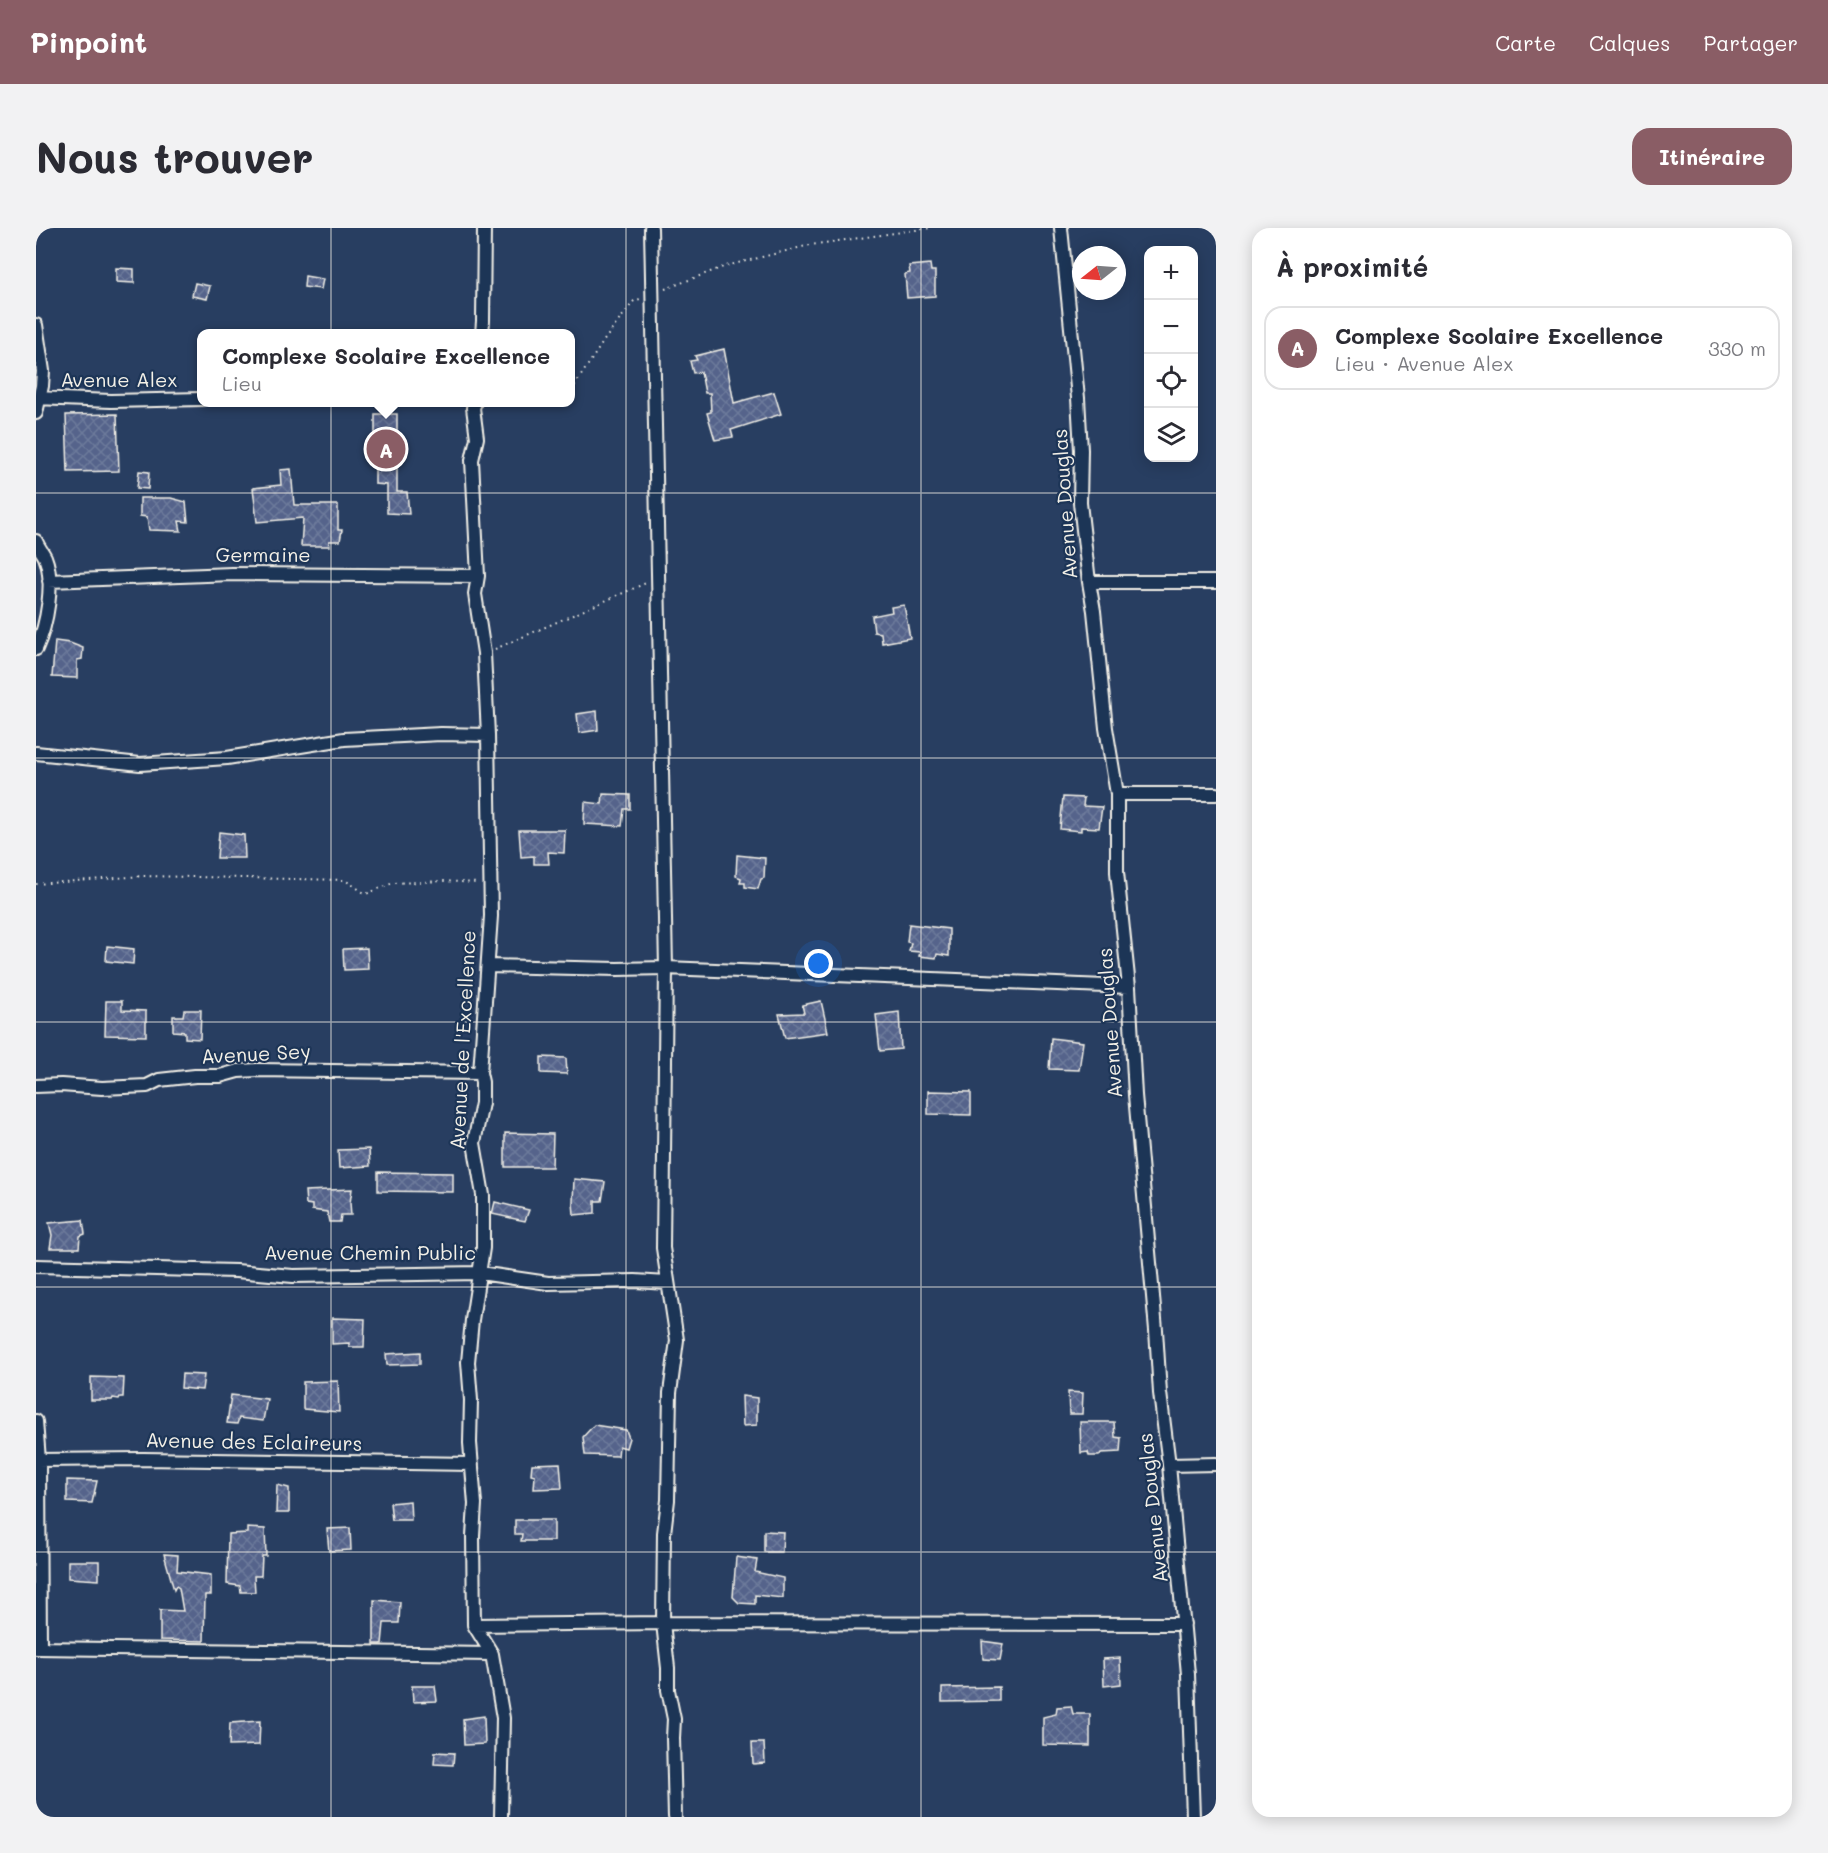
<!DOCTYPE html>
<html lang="fr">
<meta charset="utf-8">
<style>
body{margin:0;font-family:Mali,sans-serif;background:#f2f2f3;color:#2b2b33}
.controls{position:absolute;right:18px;top:18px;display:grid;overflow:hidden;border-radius:12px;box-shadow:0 3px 15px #0003}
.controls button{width:54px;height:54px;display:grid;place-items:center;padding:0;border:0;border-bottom:2px solid #e1e1e2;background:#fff;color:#2b2b33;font:30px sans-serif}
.compass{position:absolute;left:1036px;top:18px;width:54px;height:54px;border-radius:50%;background:#fff;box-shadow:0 3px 15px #0003;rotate:253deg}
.you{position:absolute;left:783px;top:736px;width:21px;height:21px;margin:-15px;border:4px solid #fff;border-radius:50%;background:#1a73e8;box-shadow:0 0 0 9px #1a73e833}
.badge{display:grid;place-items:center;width:39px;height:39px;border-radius:50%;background:#8a5d65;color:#fff;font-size:20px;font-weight:700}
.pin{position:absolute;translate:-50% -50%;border:3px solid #fff;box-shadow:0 2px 6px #0006}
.popup{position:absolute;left:161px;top:101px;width:378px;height:78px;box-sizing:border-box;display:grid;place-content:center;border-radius:12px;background:#fff;filter:drop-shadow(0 2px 4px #0005);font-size:20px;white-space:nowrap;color:#7c7c81}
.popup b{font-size:22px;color:#2b2b33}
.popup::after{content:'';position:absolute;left:50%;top:100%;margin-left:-12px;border:12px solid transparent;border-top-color:#fff}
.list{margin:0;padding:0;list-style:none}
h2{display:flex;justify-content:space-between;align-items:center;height:78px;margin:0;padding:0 24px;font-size:26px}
h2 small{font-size:20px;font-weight:400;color:#7c7c81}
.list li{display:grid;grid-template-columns:39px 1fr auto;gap:18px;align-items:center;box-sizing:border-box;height:84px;margin:0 12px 12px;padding:0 12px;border:2px solid #e1e1e2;border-radius:18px}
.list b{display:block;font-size:22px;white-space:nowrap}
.list p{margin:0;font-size:20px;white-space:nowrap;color:#7c7c81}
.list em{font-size:20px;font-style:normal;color:#7c7c81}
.icon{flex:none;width:33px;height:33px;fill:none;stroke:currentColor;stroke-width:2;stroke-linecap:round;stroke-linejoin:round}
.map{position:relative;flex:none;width:1180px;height:1589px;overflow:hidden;border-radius:18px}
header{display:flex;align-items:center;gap:36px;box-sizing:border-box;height:84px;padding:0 30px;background:#8a5d65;color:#fff}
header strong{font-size:28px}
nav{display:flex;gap:33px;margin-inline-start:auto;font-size:21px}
.intro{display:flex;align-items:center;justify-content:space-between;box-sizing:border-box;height:144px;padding:0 36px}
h1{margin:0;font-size:42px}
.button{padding:15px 27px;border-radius:18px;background:#8a5d65;color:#fff;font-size:21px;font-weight:700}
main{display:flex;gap:36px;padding:0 36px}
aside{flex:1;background:#fff;border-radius:18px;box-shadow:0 3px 15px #0003}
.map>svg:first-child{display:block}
</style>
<header>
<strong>Pinpoint</strong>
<nav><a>Carte</a><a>Calques</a><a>Partager</a></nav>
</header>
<div class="intro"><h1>Nous trouver</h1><a class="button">Itinéraire</a></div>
<main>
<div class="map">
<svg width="1180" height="1589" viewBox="0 0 1180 1589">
<defs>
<pattern id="building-cross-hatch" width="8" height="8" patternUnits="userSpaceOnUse" patternTransform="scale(1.5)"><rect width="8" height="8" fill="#54638b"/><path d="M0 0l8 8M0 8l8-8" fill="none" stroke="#6d7a9b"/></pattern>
</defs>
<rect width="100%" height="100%" fill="#283e61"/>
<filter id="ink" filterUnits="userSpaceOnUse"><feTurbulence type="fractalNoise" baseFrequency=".0167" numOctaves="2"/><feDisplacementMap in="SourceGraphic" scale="12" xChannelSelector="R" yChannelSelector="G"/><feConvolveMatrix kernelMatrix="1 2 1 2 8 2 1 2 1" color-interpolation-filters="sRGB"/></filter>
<g filter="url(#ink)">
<path fill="url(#building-cross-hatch)" stroke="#f4f1e8" stroke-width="1.5" d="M894,36L895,43H899V68L871,70L869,46L874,45L873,38Z
M80,40L98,41V55L80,54Z
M269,48L287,51L285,61L268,59Z
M159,55L174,58L171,71L156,68Z
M688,121L698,175L738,164L745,186L695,202L697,209L679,212L671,185L675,184L674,165H669L665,144L657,145L654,133L661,132L659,128Z
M81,186L83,243L32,244L30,187Z
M339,186H361V264H371L373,286L351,285V257L339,256Z
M255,241L258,277H302V302H306L304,313H293L294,318H265L267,290L221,294L217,260L245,257L244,242Z
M103,243L113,244L112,261L101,260Z
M104,270H135L150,274L152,294L143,293L145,303L113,302L111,289L104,288Z
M868,377L874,410L846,415L845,405L838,404L836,388L856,384L855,379Z
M19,413L34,415L47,420L46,431L41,432V450L16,449Z
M561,483L562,502L543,505L541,486Z
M567,566L594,567V581H588L586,598L548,596L549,574L566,576Z
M1027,569L1048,570L1047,578L1066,579L1063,600L1045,599V603L1024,601Z
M483,602H529L528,625L512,624L513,636H498V628L485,629Z
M183,604L208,607L209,630H181Z
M701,627L729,630L728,650L725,651L722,661L709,659V655H704L705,650L700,648Z
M873,696L913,701V728L901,726L900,730L883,728L884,724L873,723L875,715L871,714Z
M71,718L98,721L97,736L70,733Z
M331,720L332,741L308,742L307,721Z
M70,773H86V782L110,783V808L69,807Z
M785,773L792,804L749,810L743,786L768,785L766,777Z
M148,782H165L164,811L149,810V804L137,803V788H147Z
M863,784L865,821L844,823L840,787Z
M1015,810L1047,814L1043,842L1013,841Z
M505,829L530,830L531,846L505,845Z
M892,863L935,864V887L892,886Z
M469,905L517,906L516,939H469Z
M333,921L334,938L303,940L302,922Z
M342,944L417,945V964L342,963Z
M538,951L569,954L566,973H559V985L538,987L537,974Z
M316,961L314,975L315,987H305L304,994H293L291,984L276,982V977L270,976L269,963Z
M459,974L493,982L489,993L456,986Z
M47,992L49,1006L44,1008L43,1020H14L16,1007L13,995Z
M296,1090L329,1091L328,1119H313V1115L296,1116Z
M384,1124V1136L351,1137L350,1126Z
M146,1146L168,1147L166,1162L145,1160Z
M55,1149L88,1150L87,1169H84L83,1171L77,1170L76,1172H55Z
M302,1153L303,1184L267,1181V1154Z
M1032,1164L1047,1165L1046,1186H1033Z
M195,1167L231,1171L227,1193L203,1190L201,1196L191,1195Z
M706,1168L721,1170V1197L707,1198Z
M1044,1194H1078L1079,1209L1085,1210L1084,1224L1065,1225L1063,1228H1053L1052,1224L1045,1225Z
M558,1197L590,1202L593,1210L590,1220L583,1218L582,1228L549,1227L547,1209Z
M524,1235L526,1260L498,1261L499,1247L495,1246L496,1236Z
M31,1252L61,1253L56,1275L31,1274Z
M241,1257L253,1260V1285H240Z
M374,1273L375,1292H356L354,1275Z
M479,1292H518V1313H485L486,1306H479Z
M211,1300L229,1301L230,1328H226L225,1348H218L219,1364H205L204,1358L191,1356L192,1306L211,1305Z
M314,1300L315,1322L293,1323L291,1301Z
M728,1303L747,1304L746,1324H728Z
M128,1326L142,1327L141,1343L175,1347V1367H169L168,1413L124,1412V1382L147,1383L143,1360L140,1358L138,1362Z
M700,1329L721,1332L719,1344L747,1350V1370L719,1367V1376L703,1375L697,1369Z
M32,1333H63V1352L32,1350Z
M338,1372L364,1374L363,1395H348L346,1416H338Z
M946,1413L967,1416L964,1432L947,1431Z
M1084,1430L1085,1456L1068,1458L1067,1431Z
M376,1458H399L401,1473L377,1474Z
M963,1459V1473L906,1474V1460Z
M1035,1478L1037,1486H1054V1518L1007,1517V1489L1020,1486L1021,1479Z
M448,1488L449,1516L428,1517L427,1491Z
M224,1493L223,1517L193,1518L194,1495Z
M716,1515H728L729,1535L717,1536Z
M399,1524L418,1525L417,1537L398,1536Z"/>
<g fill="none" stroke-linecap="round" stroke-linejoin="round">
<g stroke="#f4f1e8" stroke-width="16">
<path id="minor" d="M615,0L630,740L627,1020L641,1112L634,1165L632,1272L628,1305L627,1395L632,1440V1462L638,1491L637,1510L639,1589
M1025,0L1042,170L1045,222L1044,275L1053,354L1058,383L1070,500L1081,566V644L1093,759L1099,867L1120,1102L1124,1165L1133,1237L1152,1446L1157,1589
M0,97L7,143L6,158L0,185
M446,106L447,93L448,0
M0,170L75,173L166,171
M439,174L437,180L441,210L436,232L442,348L439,366L448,425L452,507L455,688L444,845L446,854V875L438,915L447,967V1020L436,1092L432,1134L435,1172L434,1215L439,1276L437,1308L438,1397L456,1426L467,1490L465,1589
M0,313C2,319 6,323 9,329C19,354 11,397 0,421
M13,353L196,346L442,348
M1053,354H1180
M0,525L104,536L191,530L308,511L405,506L452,507
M1081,566H1180
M452,738L581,741L630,740L1093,759
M0,858L25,857L66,860L111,858L123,852L159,848H184L202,843L221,842L444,845
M0,1038L200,1043L257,1048L444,1045L512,1055L599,1053L631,1055
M0,1193L3,1232L4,1420
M0,1232L107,1231L436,1236
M1133,1237L1180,1236
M438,1397L627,1395L1148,1396
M0,1420L456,1426"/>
</g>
<path stroke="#f4f1e8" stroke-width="2" stroke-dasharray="1.5 4.5" stroke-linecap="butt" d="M629,61L690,38L774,17L894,0
M534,161L537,160L569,111L598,73L604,71
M459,421L610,355
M0,656L107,648L309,652L330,666L357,655L408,653L441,655"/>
<use href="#minor" stroke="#1d3557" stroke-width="12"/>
</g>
</g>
<path fill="none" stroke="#f4f1e8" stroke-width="1.5" stroke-opacity="0.55" d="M295,0V1589M590,0V1589M885,0V1589M0,265H1180M0,530H1180M0,794H1180M0,1059H1180M0,1324H1180"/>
<g text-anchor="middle" stroke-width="4.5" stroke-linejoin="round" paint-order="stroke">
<g font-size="20" fill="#f4f1e8" stroke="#1d3557">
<text x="83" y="159">Avenue Alex</text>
<text transform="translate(1029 276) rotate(-94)" y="7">Avenue Douglas</text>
<text x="227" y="334">Germaine</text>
<text transform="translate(1074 795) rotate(-94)" y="7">Avenue Douglas</text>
<text transform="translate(427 812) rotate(-87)" y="7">Avenue de l'Excellence</text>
<text transform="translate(220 826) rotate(-3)" y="7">Avenue Sey</text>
<text x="334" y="1032">Avenue Chemin Public</text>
<text transform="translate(218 1214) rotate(1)" y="7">Avenue des Eclaireurs</text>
<text transform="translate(1117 1280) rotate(-96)" y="7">Avenue Douglas</text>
</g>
</g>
</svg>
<div class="controls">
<button>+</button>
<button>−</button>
<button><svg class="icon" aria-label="locate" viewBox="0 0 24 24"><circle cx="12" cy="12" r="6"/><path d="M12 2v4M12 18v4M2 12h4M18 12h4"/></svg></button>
<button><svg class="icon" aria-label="layers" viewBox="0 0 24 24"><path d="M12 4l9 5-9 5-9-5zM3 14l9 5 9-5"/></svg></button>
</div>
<svg class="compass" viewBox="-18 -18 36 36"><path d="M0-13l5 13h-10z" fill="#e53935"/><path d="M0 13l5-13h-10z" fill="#7c7c81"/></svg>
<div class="you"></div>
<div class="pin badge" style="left:350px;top:221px">A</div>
<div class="popup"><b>Complexe Scolaire Excellence</b>Lieu</div>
</div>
<aside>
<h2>À proximité<small></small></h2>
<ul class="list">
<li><span class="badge">A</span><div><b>Complexe Scolaire Excellence</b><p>Lieu · Avenue Alex</p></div><em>330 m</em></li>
</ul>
</aside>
</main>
